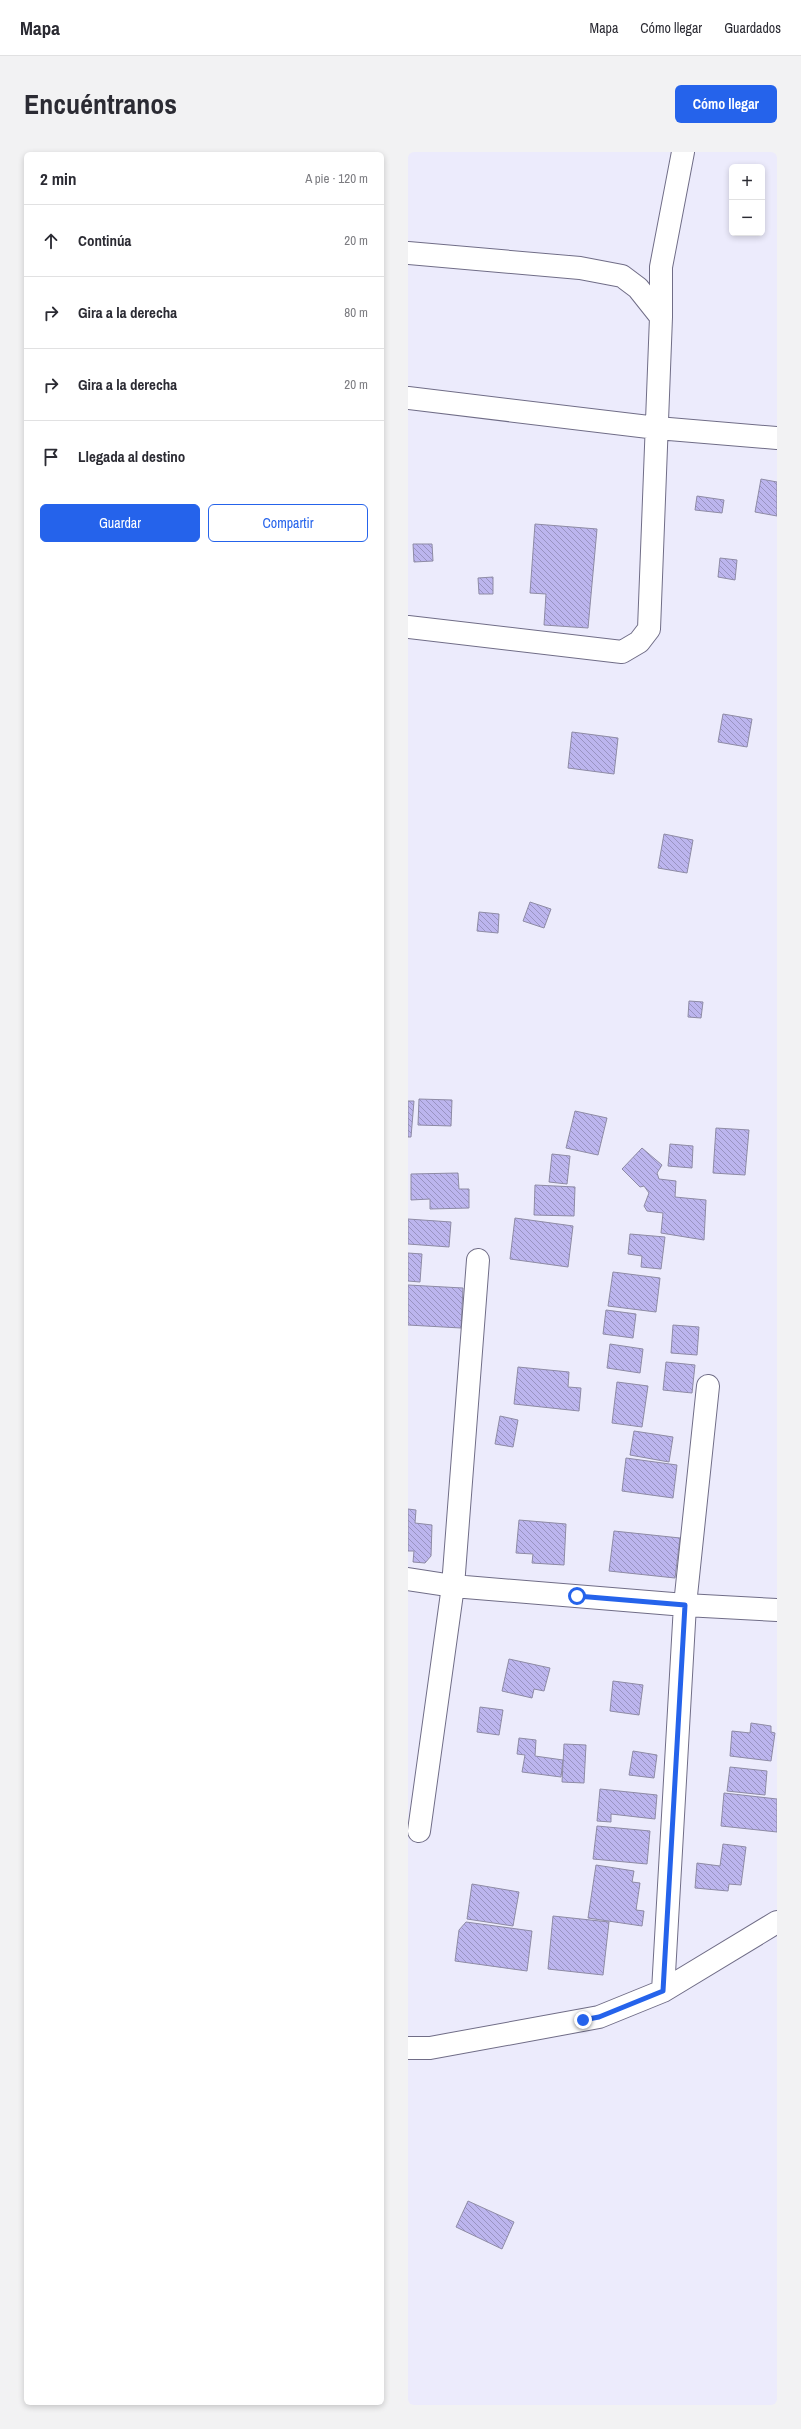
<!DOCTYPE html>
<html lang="es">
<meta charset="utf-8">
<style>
body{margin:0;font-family:"Archivo Narrow",sans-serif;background:#f2f2f3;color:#2b2b33}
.controls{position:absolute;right:12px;top:12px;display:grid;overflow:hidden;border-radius:6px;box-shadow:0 2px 6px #0003}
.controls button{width:36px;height:36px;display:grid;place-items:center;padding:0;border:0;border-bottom:1px solid #e1e1e2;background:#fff;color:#2b2b33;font:20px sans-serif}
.stop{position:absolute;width:12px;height:12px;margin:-9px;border:3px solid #2563eb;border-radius:50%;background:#fff}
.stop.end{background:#2563eb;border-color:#fff;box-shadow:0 1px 4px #0008}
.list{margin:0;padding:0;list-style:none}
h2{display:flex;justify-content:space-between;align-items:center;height:52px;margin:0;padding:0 16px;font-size:17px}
h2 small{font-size:13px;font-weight:400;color:#7c7c81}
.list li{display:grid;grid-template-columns:26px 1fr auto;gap:12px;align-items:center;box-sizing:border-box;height:72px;padding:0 16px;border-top:1px solid #e1e1e2}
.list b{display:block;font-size:15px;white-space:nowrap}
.list em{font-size:13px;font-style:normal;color:#7c7c81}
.actions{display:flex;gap:8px;padding:12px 16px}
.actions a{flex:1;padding:9px 0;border:1px solid #2563eb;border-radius:6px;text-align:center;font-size:14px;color:#2563eb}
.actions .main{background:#2563eb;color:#fff}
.icon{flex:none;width:22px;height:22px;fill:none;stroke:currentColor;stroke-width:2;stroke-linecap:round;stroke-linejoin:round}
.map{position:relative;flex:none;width:369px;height:2253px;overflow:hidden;border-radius:6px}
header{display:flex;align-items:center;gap:24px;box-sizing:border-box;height:56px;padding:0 20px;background:#fff;border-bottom:1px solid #e1e1e2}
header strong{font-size:19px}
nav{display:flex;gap:22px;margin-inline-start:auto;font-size:14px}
.intro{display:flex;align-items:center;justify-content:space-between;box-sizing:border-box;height:96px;padding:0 24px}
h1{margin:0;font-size:28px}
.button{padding:10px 18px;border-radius:6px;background:#2563eb;color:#fff;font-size:14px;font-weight:700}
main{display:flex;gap:24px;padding:0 24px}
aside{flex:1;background:#fff;border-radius:6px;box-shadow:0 2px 6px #0003}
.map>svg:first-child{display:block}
</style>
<header>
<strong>Mapa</strong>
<nav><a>Mapa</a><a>Cómo llegar</a><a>Guardados</a></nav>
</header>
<div class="intro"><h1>Encuéntranos</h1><a class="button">Cómo llegar</a></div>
<main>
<aside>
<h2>2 min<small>A pie · 120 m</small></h2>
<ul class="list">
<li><svg class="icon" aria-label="ahead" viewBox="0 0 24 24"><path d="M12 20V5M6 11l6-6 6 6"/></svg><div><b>Continúa</b></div><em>20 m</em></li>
<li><svg class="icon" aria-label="right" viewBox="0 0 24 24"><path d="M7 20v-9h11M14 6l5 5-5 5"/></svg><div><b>Gira a la derecha</b></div><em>80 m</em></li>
<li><svg class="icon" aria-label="right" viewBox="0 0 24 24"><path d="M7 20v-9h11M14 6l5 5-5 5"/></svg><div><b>Gira a la derecha</b></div><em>20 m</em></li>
<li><svg class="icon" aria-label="arrive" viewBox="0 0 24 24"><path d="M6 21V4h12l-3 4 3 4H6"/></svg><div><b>Llegada al destino</b></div></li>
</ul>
<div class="actions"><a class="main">Guardar</a><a>Compartir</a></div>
</aside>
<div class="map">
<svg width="369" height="2253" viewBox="0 0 369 2253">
<defs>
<pattern id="building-back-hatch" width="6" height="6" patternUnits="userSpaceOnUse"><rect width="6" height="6" fill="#bcb5ee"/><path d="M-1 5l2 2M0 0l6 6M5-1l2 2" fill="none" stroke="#9993c1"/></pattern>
</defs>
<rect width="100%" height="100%" fill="#ecebfc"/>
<path fill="url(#building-back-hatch)" stroke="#8e8ba5" d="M353,327L369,330V364L347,360Z
M289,344L316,348L314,361L287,358Z
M127,372L189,377L180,476L136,473L138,442L122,441Z
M5,392H24L25,409L6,410Z
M312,406L329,408L327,428L310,425Z
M85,425V442H71L70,426Z
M315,562L344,567L339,595L310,590Z
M164,580L210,586L206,622L160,616Z
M256,682L285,688L279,721L250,716Z
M122,750L143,757L136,776L115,769Z
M71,760L91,762L90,781L69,779Z
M281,849L295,850L293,866L280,865Z
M11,947L44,948L43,974L10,973Z
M0,949H6L3,985H0Z
M167,959L199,966L190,1003L158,996Z
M308,976L341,978L337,1023L305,1021Z
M262,992L285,994L284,1016L260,1014Z
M234,996L254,1013L249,1021L251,1027L268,1029L267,1045L298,1048L296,1088L253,1081L255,1061L239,1059L236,1054L241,1041L236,1034L232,1035L214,1017Z
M144,1002L162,1004L159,1032L141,1030Z
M50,1021L51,1037H61V1056L22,1057V1047L3,1048V1022Z
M127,1033L167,1035L166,1064L126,1063Z
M107,1066L165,1074L160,1115L102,1107Z
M0,1067L43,1070L41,1095L0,1092Z
M222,1082L257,1085L253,1117L233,1115L234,1104L220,1102Z
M0,1101L14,1102L12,1130L0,1129Z
M205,1120L252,1126L248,1160L200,1154Z
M0,1133L55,1136L53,1176L0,1173Z
M198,1158L228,1162L225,1186L195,1182Z
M265,1173L291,1175L289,1203L263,1201Z
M202,1192L235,1197L232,1221L199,1216Z
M258,1210L287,1213L284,1241L255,1238Z
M110,1215L161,1220L160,1235L173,1236L171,1259L106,1252Z
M209,1230L240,1234L234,1275L204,1271Z
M92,1264L110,1268L105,1295L87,1292Z
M226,1279L265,1285L261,1310L222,1303Z
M218,1306L269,1313L265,1346L214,1339Z
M0,1357L8,1358L7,1371L24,1373L23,1404L17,1411L5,1410L6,1399H0Z
M111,1368L158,1372L156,1413L124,1411L125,1402L108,1401Z
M206,1379L272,1386L267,1426L201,1419Z
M101,1507L142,1516L136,1539L126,1537L124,1546L94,1539Z
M205,1529L235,1533L231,1563L202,1559Z
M72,1555L95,1558L91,1583L69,1580Z
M343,1571L363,1574V1580L367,1581L363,1609L322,1604L324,1579L342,1581Z
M111,1586L128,1588L127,1604L155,1608L153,1625L114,1620L117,1603L109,1602Z
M156,1592L178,1593L176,1631L154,1630Z
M225,1599L249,1603L246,1626L221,1623Z
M322,1615L359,1619L357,1643L319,1639Z
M192,1637L249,1643L247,1667L203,1662V1670L189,1669Z
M316,1641L369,1647V1680L313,1674Z
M189,1674L242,1679L239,1712L185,1707Z
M315,1692L338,1695L333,1733L321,1732L320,1739L287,1736L289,1711L312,1714Z
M188,1713L226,1719L224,1730L232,1731L228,1758L236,1759L234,1774L180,1766Z
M64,1732L111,1740L105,1774L59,1767Z
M145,1764L201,1770L195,1823L140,1817Z
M58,1770L124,1779L119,1819L47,1809L51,1778Z
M60,2049L106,2070L94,2097L48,2075Z"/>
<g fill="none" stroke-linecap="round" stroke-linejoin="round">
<g stroke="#706d87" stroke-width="24">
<path id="street" d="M0,101L172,116L214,124L230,136L253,165
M0,246L249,276L369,286
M0,475L214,500L231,490L241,477L253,165V115L275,0
M0,1427L45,1434L277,1453L369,1458
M11,1679L45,1434L70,1108
M255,1839L277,1453L300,1234
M0,1896H22L191,1865L255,1839L369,1770"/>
</g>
<use href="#street" stroke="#fff" stroke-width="22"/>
</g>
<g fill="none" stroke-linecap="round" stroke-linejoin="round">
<path stroke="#2563eb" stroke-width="5" d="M169,1444L277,1453L255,1839L191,1865L175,1868"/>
</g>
</svg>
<div class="controls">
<button>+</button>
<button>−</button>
</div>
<div class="stop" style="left:169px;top:1444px"></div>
<div class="stop end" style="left:175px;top:1868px"></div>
</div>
</main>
